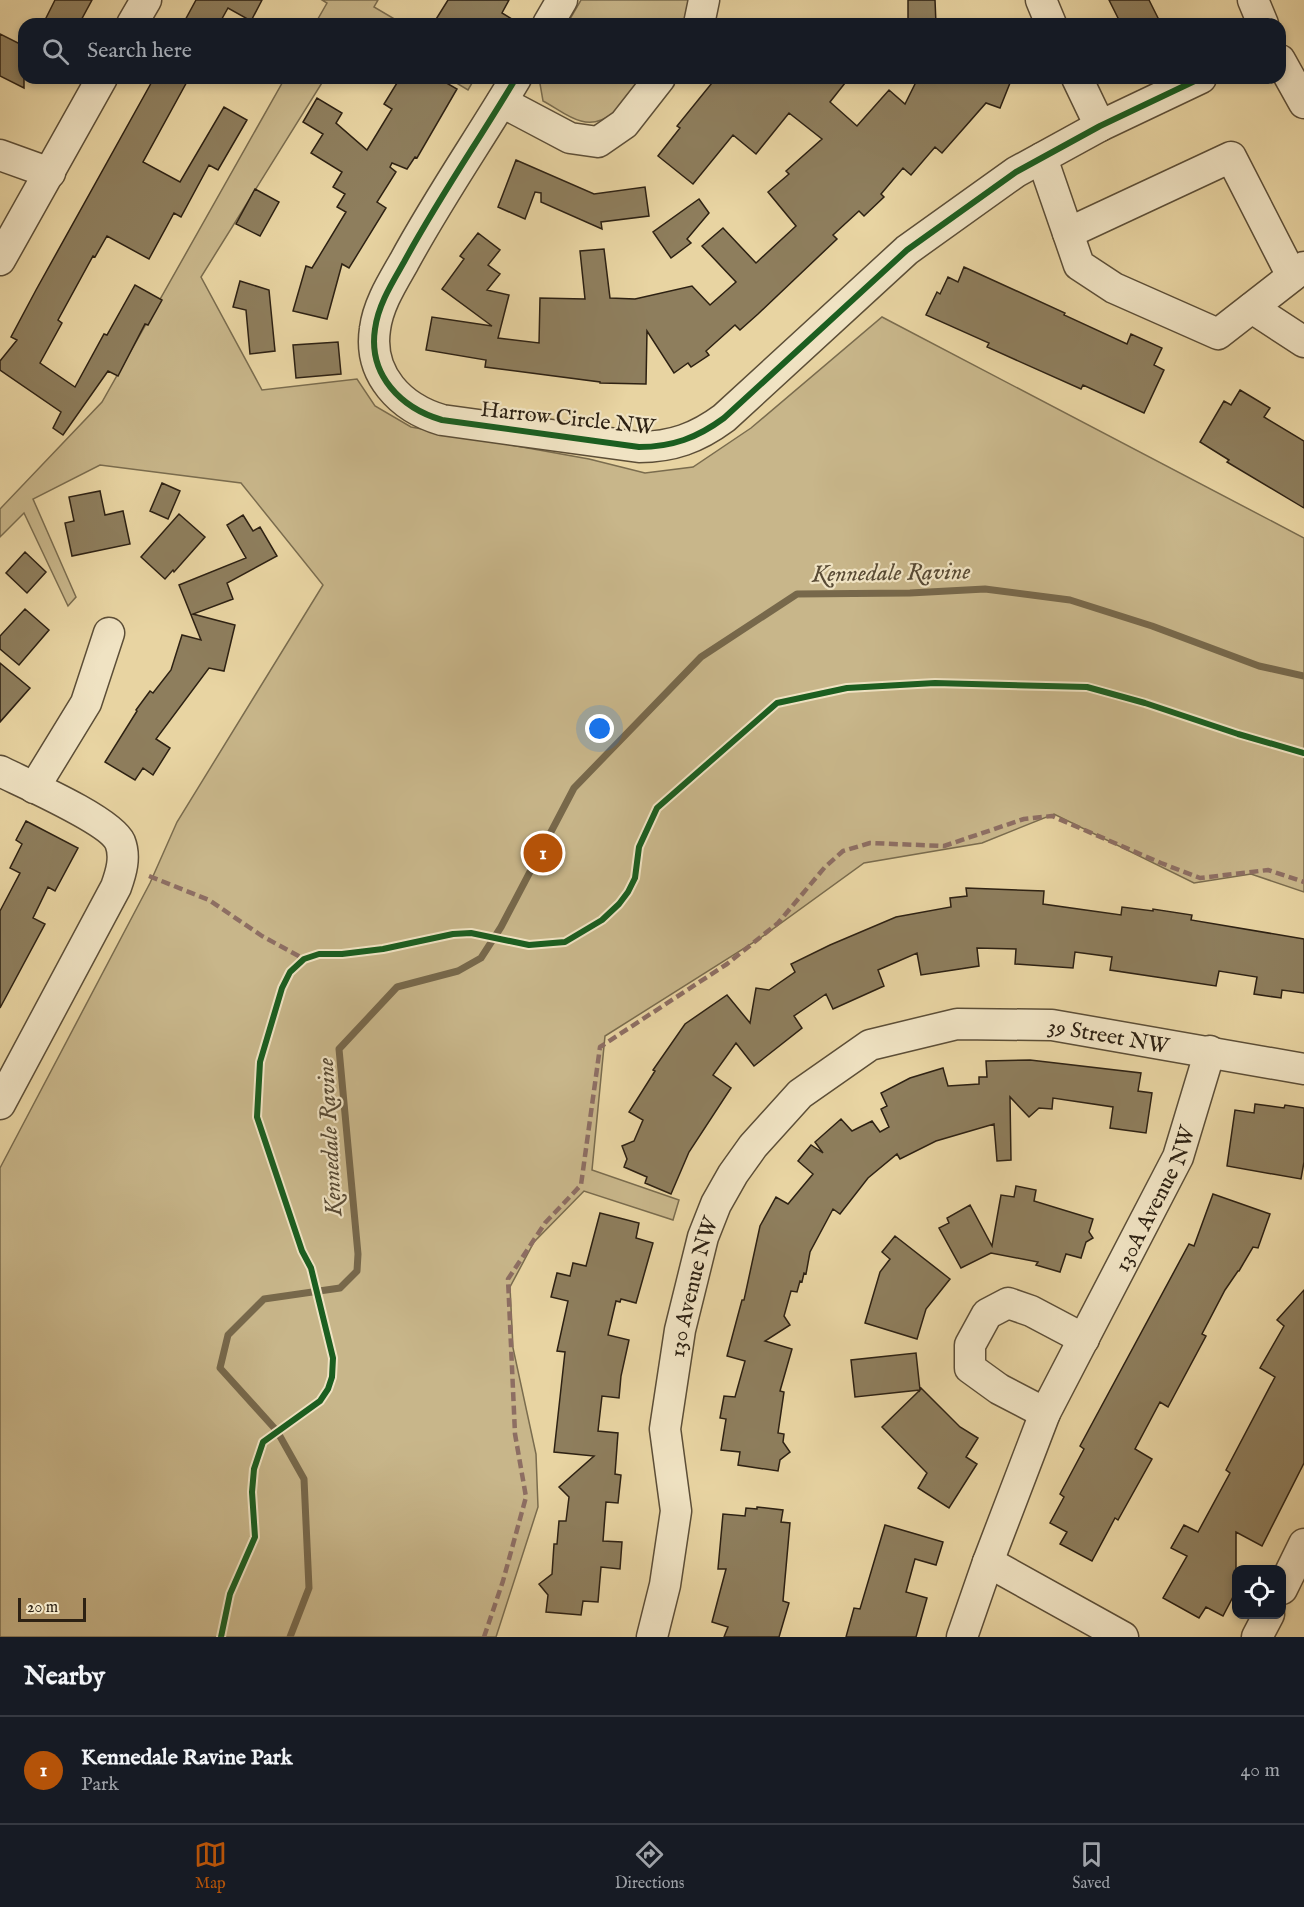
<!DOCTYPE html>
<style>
body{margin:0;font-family:"IM FELL English",serif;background:#242831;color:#f1f3f6}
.controls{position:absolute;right:18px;bottom:18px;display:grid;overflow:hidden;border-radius:12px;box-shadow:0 3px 9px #0003}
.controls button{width:54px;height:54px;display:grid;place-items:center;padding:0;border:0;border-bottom:2px solid #363941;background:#171b24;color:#f1f3f6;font:30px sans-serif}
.scale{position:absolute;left:18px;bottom:15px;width:68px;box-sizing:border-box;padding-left:6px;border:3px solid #2d2113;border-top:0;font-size:16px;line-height:21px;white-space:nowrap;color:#2d2113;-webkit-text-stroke:4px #f0e3c3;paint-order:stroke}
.you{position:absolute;left:600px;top:729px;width:21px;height:21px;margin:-15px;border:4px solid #fff;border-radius:50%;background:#1a73e8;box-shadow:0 0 0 9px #1a73e833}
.badge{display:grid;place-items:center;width:39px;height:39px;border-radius:50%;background:#b45309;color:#fff;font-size:20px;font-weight:700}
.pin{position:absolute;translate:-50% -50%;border:3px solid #fff;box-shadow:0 2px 6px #0006}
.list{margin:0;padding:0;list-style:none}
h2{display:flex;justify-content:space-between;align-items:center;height:78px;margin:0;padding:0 24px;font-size:26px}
h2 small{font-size:20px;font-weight:400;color:#9ea1a6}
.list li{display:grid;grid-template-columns:39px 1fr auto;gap:18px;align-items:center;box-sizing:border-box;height:108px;padding:0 24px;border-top:2px solid #363941}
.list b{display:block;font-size:22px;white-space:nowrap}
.list p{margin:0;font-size:20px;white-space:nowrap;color:#9ea1a6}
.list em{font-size:20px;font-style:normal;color:#9ea1a6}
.icon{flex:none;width:33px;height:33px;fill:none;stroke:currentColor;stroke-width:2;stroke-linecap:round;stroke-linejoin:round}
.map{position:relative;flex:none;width:1304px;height:1637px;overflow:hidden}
.search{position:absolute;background:#171b24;box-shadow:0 3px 9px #0003;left:18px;right:18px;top:18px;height:66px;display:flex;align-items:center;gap:15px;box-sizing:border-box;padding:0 21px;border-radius:18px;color:#9ea1a6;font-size:22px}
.sheet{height:186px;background:#171b24}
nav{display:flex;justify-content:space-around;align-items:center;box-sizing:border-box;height:84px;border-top:2px solid #363941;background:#171b24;font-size:16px;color:#9ea1a6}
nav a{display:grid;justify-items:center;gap:3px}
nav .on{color:#b45309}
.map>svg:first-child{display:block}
</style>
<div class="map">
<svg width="1304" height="1637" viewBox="0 0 1304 1637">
<rect width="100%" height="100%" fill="#e8d4a2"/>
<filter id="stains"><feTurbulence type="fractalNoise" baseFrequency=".00333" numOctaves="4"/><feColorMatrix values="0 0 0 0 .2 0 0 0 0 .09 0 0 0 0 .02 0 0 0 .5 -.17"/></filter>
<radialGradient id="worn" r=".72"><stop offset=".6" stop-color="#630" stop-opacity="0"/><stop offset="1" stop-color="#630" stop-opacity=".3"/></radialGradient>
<path fill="#c8b68a" stroke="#7a6c4e" stroke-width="1.5" d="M322,0H378L374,7L403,24H315L327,3Z
M581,0H688L690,8L684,24H567Z
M285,78H325L201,277L262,390L357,379L375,406L411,427L589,459L645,473L693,467L751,428L882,317L1304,538V892L1251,874L1194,883L1054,814L982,843L864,863L759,939L605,1036L592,1170L679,1200L673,1220L584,1191L534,1242L510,1287L513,1348L536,1454L538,1507L496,1637H0V1168L150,883L177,822L323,585L241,483L100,465L33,499L76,597L68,606L24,513L0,537V509L102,402Z
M448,78H475L468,90Z
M539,78H643C627,97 610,129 581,121C568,118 555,107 543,101Z"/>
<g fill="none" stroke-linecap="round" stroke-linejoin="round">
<path stroke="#77684b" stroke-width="7" d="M290,1637L309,1588L304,1479L277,1431L220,1368L228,1335L264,1299L340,1288L357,1271L358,1254L339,1049L397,987L458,971L481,958L501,927L574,788L701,657L797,594L910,593L985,589L1070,600L1152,626L1259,666L1304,676"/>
</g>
<path fill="#8e7e5d" stroke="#2d2113" stroke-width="1.5" d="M55,0H92L79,24H43Z
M196,0H262L251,21L228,8L219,24H183Z
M448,0H509L502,13L520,24H433Z
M908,0H935L936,24H908Z
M1109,0H1149L1161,24H1121Z
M0,34L24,46V88L0,76Z
M154,78H189L143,162L180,182L224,107L247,120L218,170L209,165L181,217L174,213L149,259L107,236L95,257L93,256L58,320L62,323L40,363L75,387L104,334L107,335L135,285L162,300L148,325L145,324L118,376L108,371L63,435L53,428L61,412L0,370V361L17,340L11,337L36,290Z
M400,78H438L457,89L417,158L415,157L407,169L392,163L390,167L396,172L377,202L386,208L349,268L342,264L327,319L293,311L306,266L312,268L346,212L337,207L345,194L333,187L342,172L311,153L323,134L303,122L317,98L342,113L336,123L367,150L392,109L384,104Z
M716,78H849L830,102L857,126L889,90L905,104L918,78H1012L1000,108L986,103L942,153L935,147L911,175L903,168L881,194L884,197L864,216L859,211L833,235L837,239L758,314L740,330L735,325L706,351L709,355L691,367L688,363L674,373L647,331L646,384L600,383V382L485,367L486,360L426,350L432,317L492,326L442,289L464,259L460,256L478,233L500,250L488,265L500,274L487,290L509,295L498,338L539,343L540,298L585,299L580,251L604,249L610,298L635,299L692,286L710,305L736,282L702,246L723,228L756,263L796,226L768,192L789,174L786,171L822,139L789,113L756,154L733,135L693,184L658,156L680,128L677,126Z
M516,160L594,194L645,187L649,216L601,222L602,229L541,202V193L535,192L525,219L498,207Z
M255,189L279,202L260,236L236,224Z
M699,199L709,213L687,239L691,243L671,258L653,232Z
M964,267L1065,313L1064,315L1127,344L1131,334L1162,348L1154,365L1164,370L1144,413L1083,385L1081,389L987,347L989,343L926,315L937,292L940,294L948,277L958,282Z
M240,281L269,290L275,351L250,354L246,310L233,307Z
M338,342L341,374L296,378L293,345Z
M1240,390L1270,408L1264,417L1304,441V508L1227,462L1229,460L1200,442L1224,401L1231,405Z
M162,483L180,491L168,519L150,511Z
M100,491L105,515L123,511L130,544L72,556L65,523L74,521L69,497Z
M179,514L205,537L174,572L173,570L165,579L141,557Z
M243,515L253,531L260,527L277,556L227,583L233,599L193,614L235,625L224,671L209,668L156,739L170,748L153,775L143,768L135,780L105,762L137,711L136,710L150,691L153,693L171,670L182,635L201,640L179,585L246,558L227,525Z
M25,552L46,572L27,593L6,573Z
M25,609L49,630L19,665L0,649V636Z
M0,663L30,688L0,722Z
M26,821L78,848L55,891L48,887L33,918L45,924L0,1008V911L20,873L10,868L22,844L16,840Z
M966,888L1044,891L1043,904L1121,915L1122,907L1153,911V909L1192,915L1191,920L1304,939V993L1282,990L1281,998L1254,994L1257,977L1219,971L1216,986L1110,970L1112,957L1075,952L1073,968L1015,964L1016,949L977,948L979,966L921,975L917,953L878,970L884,986L833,1009L826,994L794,1016L802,1028L754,1066L736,1043L713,1075L731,1088L689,1152L671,1194L645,1183L647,1177L624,1167L627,1159L622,1146L634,1141L643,1120L629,1112L655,1071L653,1070L685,1024L727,995L750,1023L756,988L769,990L795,972L791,964L830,945L896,917L951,907L950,898L967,896Z
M1030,1060L1141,1073L1138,1091L1152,1093L1146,1133L1110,1128L1113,1107L1053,1098L1052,1109L1039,1108L1029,1117L1010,1097L1011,1160L997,1161L994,1124L936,1141L900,1159L897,1154L868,1178L840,1214L833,1209L810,1252L806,1274L804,1273L802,1282L800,1281L797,1292L791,1291L784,1316L790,1325L765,1341L792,1349L780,1391L784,1392L778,1433L784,1434L783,1442L790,1452L780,1460L778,1471L738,1465L740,1452L721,1450L726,1419L720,1418L724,1396L735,1397L745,1361L727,1356L742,1300H744L760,1226L776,1197L788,1204L813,1174L798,1161L811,1145L823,1153L815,1142L841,1119L852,1131L872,1121L880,1132L889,1127L881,1109L887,1106L881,1093L910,1078L943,1068L948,1086L979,1084V1077H987L986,1061Z
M1255,1104L1284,1108L1285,1105L1304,1108V1162L1301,1179L1227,1166L1235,1110L1254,1113Z
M1016,1186L1036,1190L1034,1201L1093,1219L1089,1232L1093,1238L1086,1242L1081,1258L1066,1254L1060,1272L1036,1265L1038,1262L991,1253L961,1268L939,1228L949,1223L947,1218L970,1205L992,1246L1001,1195L1014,1197Z
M1213,1194L1270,1214L1258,1248L1253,1247L1239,1271H1238L1225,1290L1202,1334L1206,1336L1168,1407L1160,1402L1135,1449L1152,1459L1118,1520L1115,1518L1092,1561L1060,1544L1067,1532L1050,1523L1064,1497L1060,1494L1084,1449L1080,1446L1189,1244L1194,1246Z
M600,1213L639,1223L636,1238L653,1243L636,1303L621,1299L620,1302L616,1301L608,1335L629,1340L621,1376L619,1398L602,1396L598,1431L618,1433L615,1474L621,1475L618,1503L606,1502L603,1541L622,1542L620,1569L601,1567L598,1602L583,1601L581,1615L546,1612L548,1595L539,1584L552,1574L554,1544H557L559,1521H566L569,1497L559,1487L594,1456L554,1452L565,1352L557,1351L568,1301L551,1297L557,1273L570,1276L573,1263L586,1266Z
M895,1236L950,1279L926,1309L917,1339L865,1323L880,1272L890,1259L882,1252Z
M1304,1290V1463L1262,1546L1236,1532V1591L1223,1616L1206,1607L1199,1618L1163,1598L1187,1556L1171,1548L1184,1525L1198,1532L1230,1473L1226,1470L1275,1377L1260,1368L1284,1326L1277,1320Z
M916,1353L920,1390L921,1388L960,1427L978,1438L966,1457L977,1464L949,1508L918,1488L927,1473L882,1427L920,1390L855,1397L851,1360Z
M757,1507L783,1510L781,1522L790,1523L783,1601L789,1603L779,1637H724L728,1627L712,1622L726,1569H718L723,1514L745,1516L746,1508L757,1509Z
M885,1525L943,1542L936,1565L915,1559L906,1592L927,1598L916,1637H846L854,1608L860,1609Z"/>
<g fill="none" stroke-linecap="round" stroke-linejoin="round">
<g stroke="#5c4e37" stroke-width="33">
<g id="minor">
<path d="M1041,0L1051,24"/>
<path d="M1253,0L1263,24"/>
<path d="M132,24L146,0"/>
<path d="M548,24L562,0"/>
<path d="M699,24L704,0"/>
<path d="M1280,60L1304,103"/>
<path d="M516,78C479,140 438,199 404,262C392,283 378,305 375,329C368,375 401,408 442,420L639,447C672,447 697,438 724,418L907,250L1016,172L1100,126L1201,78"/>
<path d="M1077,78L1100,126"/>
<path d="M502,102L570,138L598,142L624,124L660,78"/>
<path d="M0,155L50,173"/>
<path d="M1042,158L1079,265L1114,288L1218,334L1304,267"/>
<path d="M1068,233L1231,157L1292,276"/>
<path d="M0,260L102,78"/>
<path d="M1252,308L1304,342"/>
<path d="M0,771C24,783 110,820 120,842C126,857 121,873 116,887L0,1104"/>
<path d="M34,788L86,703L109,633"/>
<path d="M1045,1413L999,1389L970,1368V1345L987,1314L1008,1303L1031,1311L1084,1339"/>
<path d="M988,1562L1123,1637"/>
<path d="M1282,1589L1304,1544"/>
<path id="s1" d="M652,1637L665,1585L676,1511L665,1429L680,1330L703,1237L716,1204L733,1174L753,1146L800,1094L870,1045L957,1024L1052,1025L1304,1069"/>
<path id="s2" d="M962,1637L988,1562L1045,1413L1178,1157L1210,1051"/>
<path d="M1257,1637L1269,1614"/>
</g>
</g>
<use href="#minor" stroke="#f0e3c3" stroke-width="30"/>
<path stroke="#8d6e63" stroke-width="4.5" stroke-dasharray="9 4.5" stroke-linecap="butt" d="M149,876L209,900L262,936L304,959
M484,1637L503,1581L526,1497L515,1434L508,1279L545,1223L581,1185L600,1047L727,964L778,923L825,867L843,851L870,843L944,846L1024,819L1052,816L1161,863L1200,878L1268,870L1304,882"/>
<g stroke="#f0e3c3" stroke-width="10">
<path id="cycleway" d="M516,78C479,140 438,199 404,262C392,283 378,305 375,329C368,375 401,408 442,420L639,447C672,447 697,438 724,418L907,250L1016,172L1100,126L1201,78
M221,1637L230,1594L255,1537L252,1492L254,1469L263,1442L320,1401L328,1389L332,1377L333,1358L311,1268L302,1251L257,1117L260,1062L282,988L290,972L304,959L319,954H342L383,949L453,934L471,933L529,945L565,942L602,920L619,904L628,892L635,878L639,847L657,808L777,703L847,688L935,683L1087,687L1145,703L1238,734L1304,753"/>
</g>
<use href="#cycleway" stroke="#1b5e20" stroke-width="6"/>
</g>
<g text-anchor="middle" stroke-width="4.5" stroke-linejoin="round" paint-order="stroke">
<g font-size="22" fill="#2d2113" stroke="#f0e3c3">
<text transform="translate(568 417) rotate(6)" y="8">Harrow Circle NW</text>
<text dy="8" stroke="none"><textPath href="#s1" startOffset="909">39 Street NW</textPath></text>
<text dy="8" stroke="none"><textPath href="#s2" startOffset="480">130A Avenue NW</textPath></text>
<text dy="8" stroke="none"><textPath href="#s1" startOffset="356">130 Avenue NW</textPath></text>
</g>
<g font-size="24" font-style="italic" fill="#584a34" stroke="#f0e3c3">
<text transform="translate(891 572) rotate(-1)" y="8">Kennedale Ravine</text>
<text transform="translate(329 1137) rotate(-93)" y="8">Kennedale Ravine</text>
</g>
</g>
<rect width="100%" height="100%" filter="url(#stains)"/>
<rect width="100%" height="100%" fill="url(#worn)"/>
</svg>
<div class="controls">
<button><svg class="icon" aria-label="locate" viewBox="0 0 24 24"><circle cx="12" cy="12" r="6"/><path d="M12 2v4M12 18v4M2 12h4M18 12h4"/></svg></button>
</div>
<div class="scale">20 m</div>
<div class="you"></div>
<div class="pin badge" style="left:543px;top:853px">1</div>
<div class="search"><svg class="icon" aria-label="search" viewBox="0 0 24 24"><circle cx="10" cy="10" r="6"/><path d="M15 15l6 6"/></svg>Search here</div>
</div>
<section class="sheet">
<h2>Nearby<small></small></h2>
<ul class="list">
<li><span class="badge">1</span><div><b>Kennedale Ravine Park</b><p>Park</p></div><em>40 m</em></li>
</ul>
</section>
<nav>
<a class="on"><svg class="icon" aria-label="map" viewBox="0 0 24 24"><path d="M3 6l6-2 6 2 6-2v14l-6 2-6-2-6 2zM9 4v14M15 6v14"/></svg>Map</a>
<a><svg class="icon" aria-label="directions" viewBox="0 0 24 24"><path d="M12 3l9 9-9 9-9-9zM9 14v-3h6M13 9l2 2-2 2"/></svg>Directions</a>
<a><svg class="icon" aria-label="saved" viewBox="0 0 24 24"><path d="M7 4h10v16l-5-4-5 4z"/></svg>Saved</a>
</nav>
